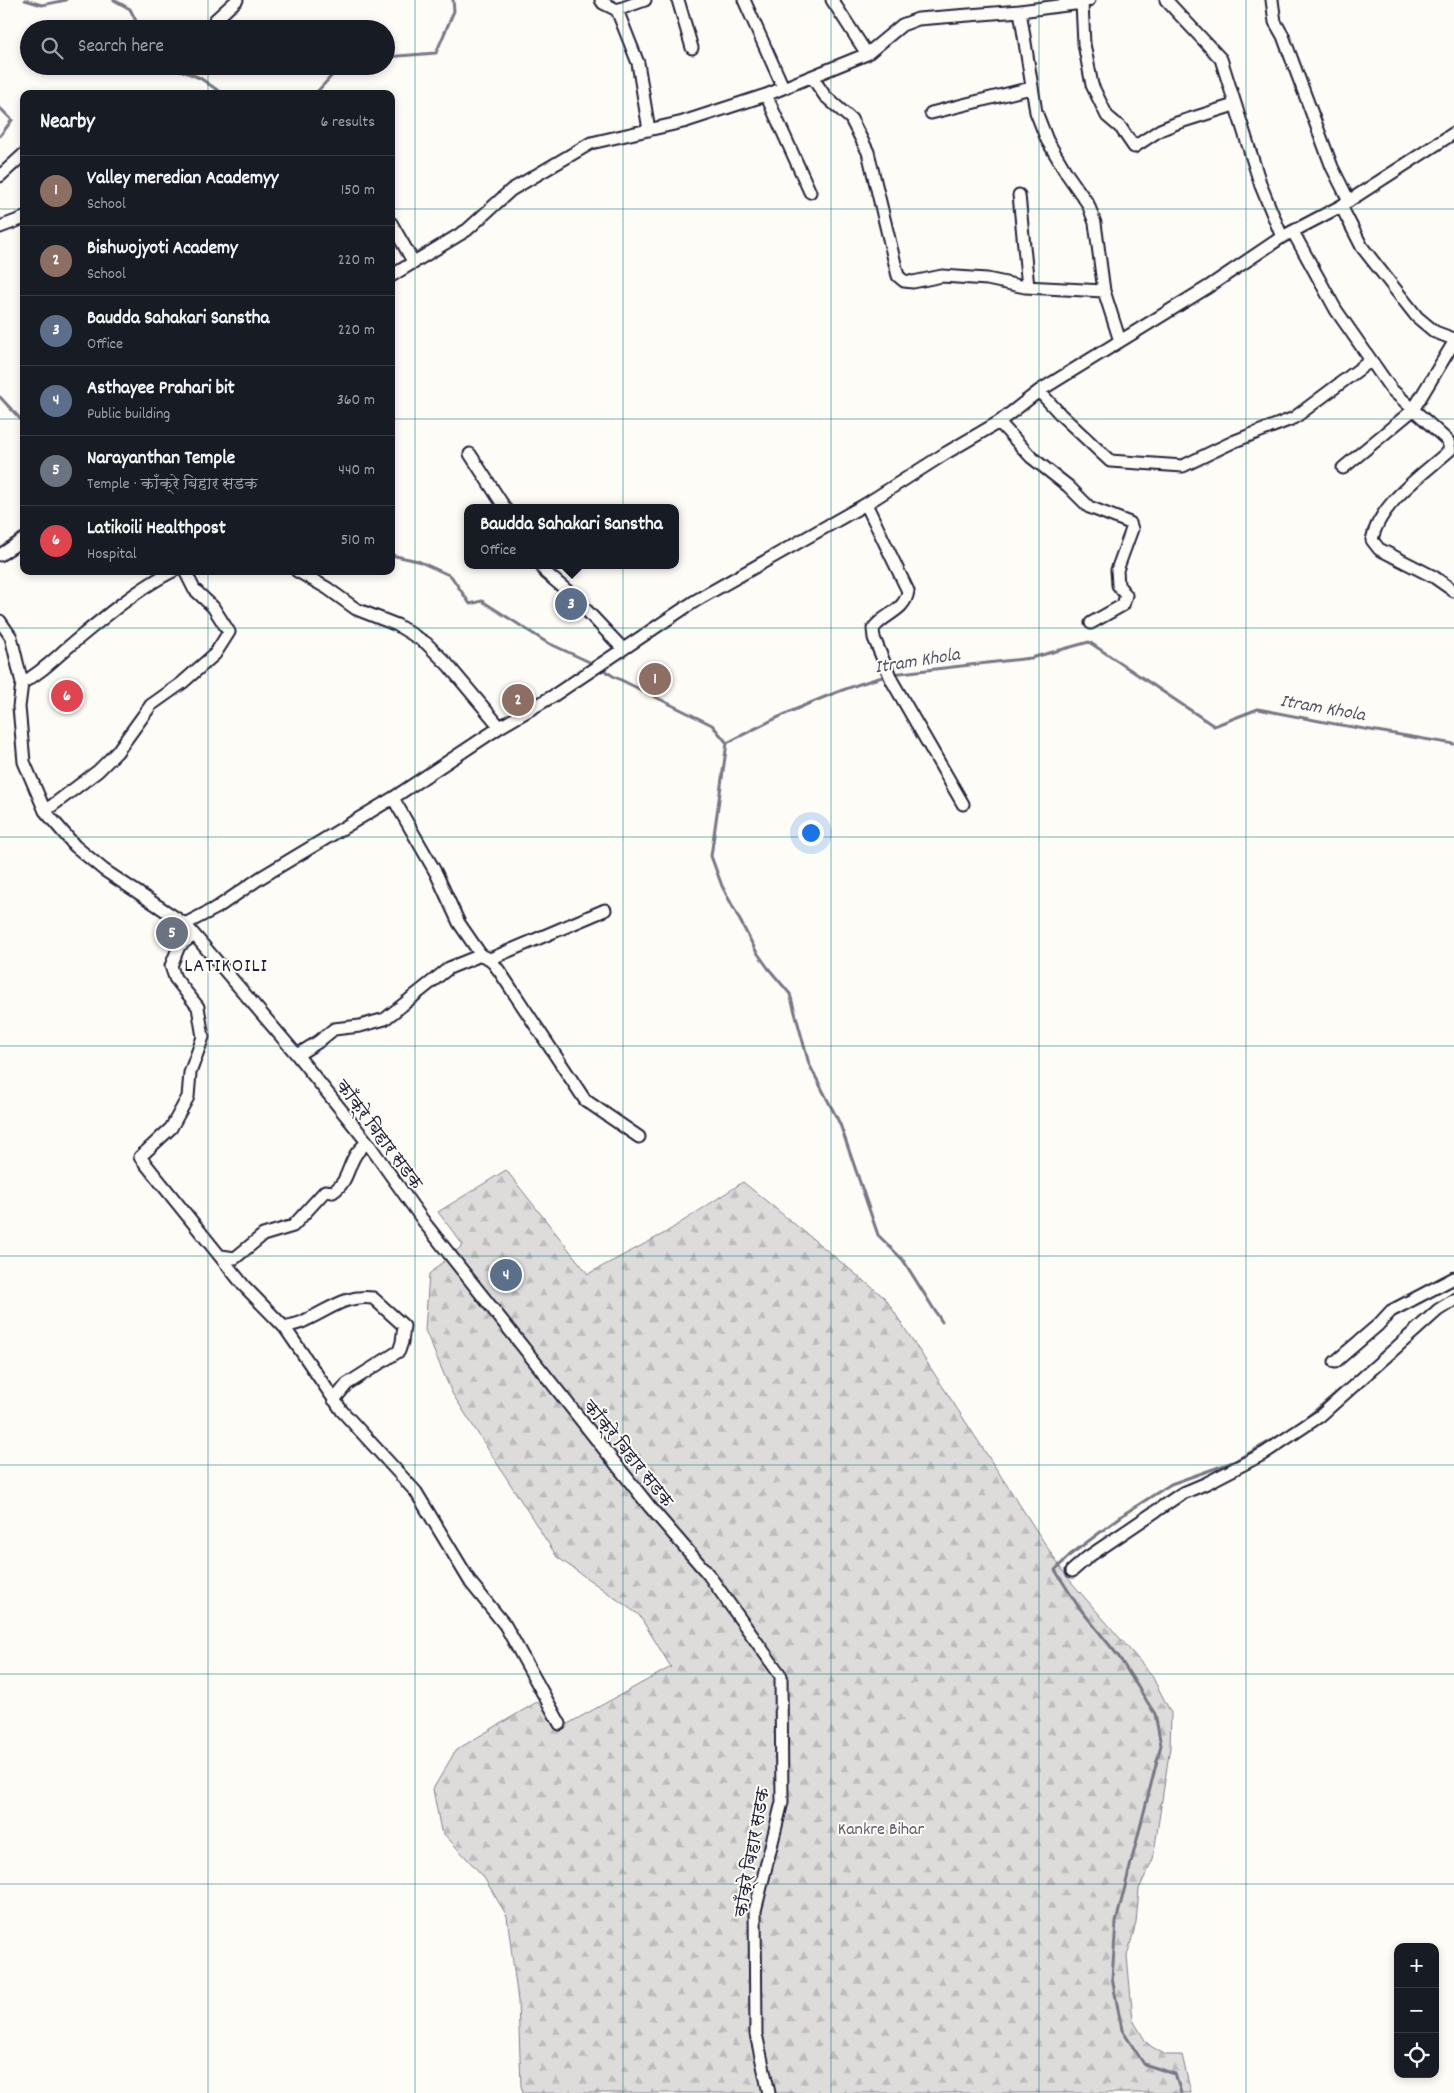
<!DOCTYPE html>
<meta charset="utf-8">
<style>
body{margin:0;font-family:Dekko,"Playpen Sans Deva",sans-serif;background:#242831;color:#f1f3f6}
.controls{position:absolute;right:15px;bottom:15px;display:grid;overflow:hidden;border-radius:10px;box-shadow:0 2px 8px #0003}
.controls button{width:45px;height:45px;display:grid;place-items:center;padding:0;border:0;border-bottom:1px solid #363941;background:#171b24;color:#f1f3f6;font:25px sans-serif}
.you{position:absolute;left:810px;top:832px;width:18px;height:18px;margin:-12px;border:4px solid #fff;border-radius:50%;background:#1a73e8;box-shadow:0 0 0 8px #1a73e833}
.badge{display:grid;place-items:center;width:32px;height:32px;border-radius:50%;background:#8c9099;color:#fff;font-size:16px;font-weight:700}
.pin{position:absolute;translate:-50% -50%;border:2px solid #fff;box-shadow:0 1px 5px #0006}
.popup{position:absolute;left:464px;top:504px;width:215px;height:65px;box-sizing:border-box;display:grid;place-content:center;border-radius:10px;background:#171b24;filter:drop-shadow(0 1px 4px #0005);font-size:16px;white-space:nowrap;color:#9ea1a6}
.popup b{font-size:19px;color:#f1f3f6}
.popup::after{content:'';position:absolute;left:50%;top:100%;margin-left:-10px;border:10px solid transparent;border-top-color:#171b24}
.list{margin:0;padding:0;list-style:none}
h2{display:flex;justify-content:space-between;align-items:center;height:65px;margin:0;padding:0 20px;font-size:21px}
h2 small{font-size:16px;font-weight:400;color:#9ea1a6}
.list li{display:grid;grid-template-columns:32px 1fr auto;gap:15px;align-items:center;box-sizing:border-box;height:70px;padding:0 20px;border-top:1px solid #363941}
.list b{display:block;font-size:19px;white-space:nowrap}
.list p{margin:0;font-size:16px;white-space:nowrap;color:#9ea1a6}
.list em{font-size:16px;font-style:normal;color:#9ea1a6}
.icon{flex:none;width:28px;height:28px;fill:none;stroke:currentColor;stroke-width:2;stroke-linecap:round;stroke-linejoin:round}
.map{position:relative;flex:none;width:1454px;height:2093px;overflow:hidden}
.search{position:absolute;background:#171b24;box-shadow:0 2px 8px #0003;left:20px;top:20px;width:375px;height:55px;display:flex;align-items:center;gap:12px;box-sizing:border-box;padding:0 18px;border-radius:28px;color:#9ea1a6;font-size:19px}
.panel{position:absolute;background:#171b24;box-shadow:0 2px 8px #0003;left:20px;top:90px;width:375px;height:485px;border-radius:10px}
.map>svg:first-child{display:block}
</style>
<div class="map">
<svg width="1454" height="2093" viewBox="0 0 1454 2093">
<defs>
<pattern id="forest-firs" width="22" height="20" patternUnits="userSpaceOnUse" patternTransform="scale(1.25)"><rect width="22" height="20" fill="#dddcdb"/><path d="M5 1l3.5 6h-7zM16 11l3.5 6h-7z" fill="#bdbcbd"/></pattern>
</defs>
<rect width="100%" height="100%" fill="#fdfcf7"/>
<filter id="ink" filterUnits="userSpaceOnUse"><feTurbulence type="fractalNoise" baseFrequency=".02" numOctaves="2"/><feDisplacementMap in="SourceGraphic" scale="10" xChannelSelector="R" yChannelSelector="G"/><feConvolveMatrix kernelMatrix="1 2 1 2 8 2 1 2 1" color-interpolation-filters="sRGB"/></filter>
<g filter="url(#ink)">
<path fill="url(#forest-firs)" stroke="#807f8b" d="M506,1170L588,1274L665,1233L743,1182L885,1298L1066,1576L1151,1674L1171,1713L1170,1747L1153,1859L1139,1889L1136,1923L1127,1956L1133,2020L1146,2042L1152,2047L1166,2055H1182L1191,2093H523L521,2086L518,2001L507,1916L483,1876L441,1831L433,1789L456,1750L537,1702L562,1727L671,1667L639,1615L557,1557L452,1393L425,1330L429,1274L463,1245L438,1212Z"/>
<g fill="none" stroke-linecap="round" stroke-linejoin="round">
<path stroke="#787885" stroke-width="3" d="M25,0L42,5L66,0
M114,0L130,9L140,29
M386,57L436,53L454,11L453,0
M171,66L200,78L223,94
M315,94L338,69L349,66
M0,108L12,120L0,136
M0,397L24,423
M391,555L418,561L451,576L470,604L482,601L546,642L596,665
M601,668L613,676L712,725L727,743C778,716 831,691 886,676
M892,674L1031,658L1089,642L1214,726L1258,709L1335,724L1454,744
M727,743L711,856L722,886L756,951L768,968L790,994L809,1064L840,1124L878,1235L903,1260L942,1322
M1444,1300L1454,1293
M1304,1420L1341,1389
M1181,2093L1175,2074L1144,2064L1122,2030L1112,1978L1116,1922L1161,1745L1155,1714L1119,1657L1078,1606L1055,1570L1070,1555L1127,1512L1171,1484L1233,1462L1288,1431"/>
<g stroke="#22223b" stroke-width="15">
<path id="minor" d="M601,0L603,3L617,10
M645,0L617,10L638,63L649,130
M678,0L692,48
M744,0L783,87
M832,0L867,54
M1166,0L1221,59L1261,186L1282,237
M1272,0L1275,22L1283,36L1332,167L1349,201
M1082,3L1084,44L1092,85L1107,116L1121,128L1134,147L1160,130L1177,123L1234,105
M1020,11L1036,112L1047,140L1067,174L1088,204L1095,223L1104,291L1120,341
M215,20L237,0
M812,77L825,96L851,119L868,152L898,276L904,281L913,282L942,276L987,279L1025,287L1104,291
M766,95L810,192
M931,113L1031,88
M0,176L24,154
M1019,195L1028,287
M1341,206L1362,247L1417,317L1435,332L1454,339
M391,223L414,263
M0,227L24,218
M1293,232L1336,310L1391,389L1448,441L1450,450C1423,474 1379,504 1372,540L1379,549L1434,577L1454,591
M391,276L467,230L511,190L591,143L683,122L766,95L867,54L902,25L918,19L1020,11L1082,3L1089,0
M1039,391L1061,415L1110,461L1183,466L1235,441L1294,418L1370,361
M999,422L1031,457L1068,486L1089,507L1130,523L1132,529L1117,570L1118,585L1126,595L1123,605L1091,623
M470,454L505,508
M1343,468L1413,410L1454,342
M866,504L908,591C905,612 884,613 873,629L874,638L892,681L963,804
M0,555L24,539
M541,565L546,573L571,594L623,649
M297,571L327,588L356,609L397,625L426,643L448,665L500,727
M0,621L11,637L22,683L19,707L24,762L45,811L75,846L104,870L185,924L297,1055L367,1142L427,1226L650,1507L708,1574L781,1676L782,1802L755,1911L756,2034L769,2093
M22,683C40,673 51,662 67,648C97,623 138,588 173,571
M393,798L436,873L459,923L481,955L490,959L500,972L585,1100L639,1137
M45,811L98,771L117,752L151,705L182,683L215,654L229,632L213,607L194,589L185,571
M185,924L218,907L260,878L393,798L500,727L553,696L695,601L866,504L946,453L999,422L1039,391L1208,287L1282,237L1341,206L1454,133
M194,935L179,946L171,966L175,978L198,1007L203,1037L190,1073L188,1097L171,1128L140,1157L244,1286L285,1328L342,1411L416,1492L471,1583L505,1625L560,1724
M490,959L605,910
M297,1055L318,1042L334,1029L360,1026L385,1019L449,968L481,955
M221,1256L235,1258L263,1235L293,1226L325,1191L333,1192C348,1182 347,1168 356,1154C359,1150 363,1146 367,1142
M284,1327C291,1325 300,1324 306,1320C329,1310 346,1294 373,1298L404,1326L402,1342L399,1351L347,1384L334,1400
M1335,1362L1378,1325L1391,1311L1454,1278
M1072,1571L1088,1557L1181,1494L1207,1483L1263,1454L1320,1416L1438,1310L1454,1300"/>
</g>
<use href="#minor" stroke="#fdfcf7" stroke-width="11"/>
</g>
</g>
<path fill="none" stroke="#0f766e" stroke-width="1" stroke-opacity="0.55" d="M208,0V29M415,0V2093M623,0V2093M831,0V2093M1039,0V2093M1246,0V2093M208,66V94M0,209H24M391,209H1454M0,419H24M391,419H1454M208,571V2093M0,628H1454M0,837H1454M0,1046H1454M0,1256H1454M0,1465H1454M0,1674H1454M0,1884H1454"/>
<g text-anchor="middle" stroke-width="4" stroke-linejoin="round" paint-order="stroke">
<g font-size="18" fill="#22223b" stroke="#fdfcf7">
<text transform="translate(380 1134) rotate(53)" y="6">काँक्रे बिहार सडक</text>
<text transform="translate(629 1453) rotate(51)" y="6">काँक्रे बिहार सडक</text>
<text transform="translate(751 1852) rotate(-80)" y="6">काँक्रे बिहार सडक</text>
</g>
<g font-size="18" fill="#5a5a6b" stroke="#fdfcf7">
<text x="881" y="1834">Kankre Bihar</text>
</g>
<g font-size="19" font-style="italic" fill="#545466" stroke="#fdfcf7">
<text transform="translate(917 659) rotate(-9)" y="7">Itram Khola</text>
<text transform="translate(1323 706) rotate(10)" y="7">Itram Khola</text>
</g>
<g font-size="20" letter-spacing="1" fill="#22223b" stroke="#fdfcf7">
<text x="226" y="971">LATIKOILI</text>
</g>
</g>
</svg>
<div class="controls">
<button>+</button>
<button>−</button>
<button><svg class="icon" aria-label="locate" viewBox="0 0 24 24"><circle cx="12" cy="12" r="6"/><path d="M12 2v4M12 18v4M2 12h4M18 12h4"/></svg></button>
</div>
<div class="you"></div>
<div class="pin badge" style="left:655px;top:679px;background:#8d6e63">1</div>
<div class="pin badge" style="left:518px;top:700px;background:#8d6e63">2</div>
<div class="pin badge" style="left:571px;top:604px;background:#5c6f8a">3</div>
<div class="popup"><b>Baudda Sahakari Sanstha</b>Office</div>
<div class="pin badge" style="left:506px;top:1275px;background:#5c6f8a">4</div>
<div class="pin badge" style="left:172px;top:933px;background:#6b7280">5</div>
<div class="pin badge" style="left:67px;top:696px;background:#e0444e">6</div>
<div class="search"><svg class="icon" aria-label="search" viewBox="0 0 24 24"><circle cx="10" cy="10" r="6"/><path d="M15 15l6 6"/></svg>Search here</div>
<section class="panel">
<h2>Nearby<small>6 results</small></h2>
<ul class="list">
<li><span class="badge" style="background:#8d6e63">1</span><div><b>Valley meredian Academyy</b><p>School</p></div><em>150 m</em></li>
<li><span class="badge" style="background:#8d6e63">2</span><div><b>Bishwojyoti Academy</b><p>School</p></div><em>220 m</em></li>
<li><span class="badge" style="background:#5c6f8a">3</span><div><b>Baudda Sahakari Sanstha</b><p>Office</p></div><em>220 m</em></li>
<li><span class="badge" style="background:#5c6f8a">4</span><div><b>Asthayee Prahari bit</b><p>Public building</p></div><em>360 m</em></li>
<li><span class="badge" style="background:#6b7280">5</span><div><b>Narayanthan Temple</b><p>Temple · काँक्रे बिहार सडक</p></div><em>440 m</em></li>
<li><span class="badge" style="background:#e0444e">6</span><div><b>Latikoili Healthpost</b><p>Hospital</p></div><em>510 m</em></li>
</ul>
</section>
</div>
